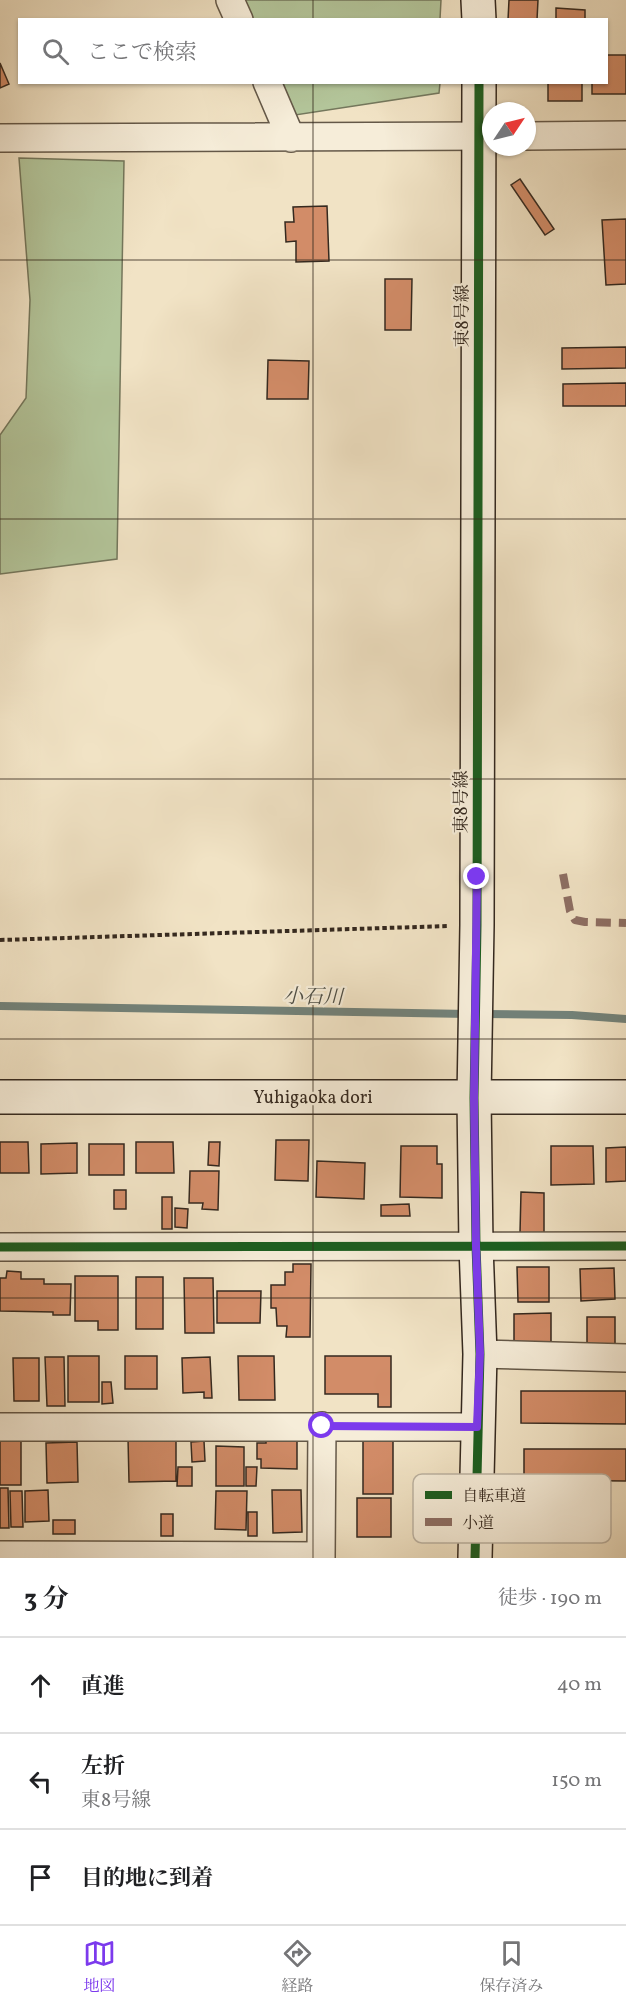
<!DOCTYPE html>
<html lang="ja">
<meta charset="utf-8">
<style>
body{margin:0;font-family:Vollkorn,"Noto Serif JP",serif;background:#f2f2f2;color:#202124}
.compass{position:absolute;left:482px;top:102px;width:54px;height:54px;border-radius:50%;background:#fff;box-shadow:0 2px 4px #0004;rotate:55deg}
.stop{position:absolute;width:18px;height:18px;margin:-14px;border:4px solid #7c3aed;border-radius:50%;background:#fff}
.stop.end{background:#7c3aed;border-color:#fff;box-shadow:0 2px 6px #0008}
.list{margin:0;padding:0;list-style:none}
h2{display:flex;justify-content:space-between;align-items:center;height:78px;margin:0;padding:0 24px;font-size:26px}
h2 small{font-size:20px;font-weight:400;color:#757577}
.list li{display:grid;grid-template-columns:39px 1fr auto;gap:18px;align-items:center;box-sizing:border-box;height:96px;padding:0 24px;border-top:2px solid #e0e0e0}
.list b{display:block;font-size:22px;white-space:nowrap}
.list p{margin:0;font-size:20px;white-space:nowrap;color:#757577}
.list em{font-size:20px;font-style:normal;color:#757577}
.icon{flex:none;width:33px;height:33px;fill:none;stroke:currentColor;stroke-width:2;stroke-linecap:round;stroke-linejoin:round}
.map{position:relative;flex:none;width:626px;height:1558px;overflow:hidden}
.search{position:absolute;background:#fff;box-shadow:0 2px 4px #0004;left:18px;right:18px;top:18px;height:66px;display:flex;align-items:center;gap:15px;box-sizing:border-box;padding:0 21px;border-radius:0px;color:#757577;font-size:22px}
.sheet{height:366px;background:#fff}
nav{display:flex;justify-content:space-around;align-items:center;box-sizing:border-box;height:84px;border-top:2px solid #e0e0e0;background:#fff;font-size:16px;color:#757577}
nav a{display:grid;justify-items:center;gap:3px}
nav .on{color:#7c3aed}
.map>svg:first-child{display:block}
</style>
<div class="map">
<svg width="626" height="1558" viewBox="0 0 626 1558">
<rect width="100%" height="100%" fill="#f1e3c5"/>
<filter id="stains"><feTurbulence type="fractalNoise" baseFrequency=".00333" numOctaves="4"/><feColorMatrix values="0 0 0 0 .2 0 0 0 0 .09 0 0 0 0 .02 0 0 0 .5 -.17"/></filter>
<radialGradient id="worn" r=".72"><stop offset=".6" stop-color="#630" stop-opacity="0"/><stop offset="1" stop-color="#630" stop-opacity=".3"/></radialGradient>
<path fill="#b3c59a" stroke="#74775c" stroke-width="1.5" d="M230,0H441L440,19H239Z
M267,83H440L439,93L282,117Z
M19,158L124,161L117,559L0,574V435L26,398L30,300Z"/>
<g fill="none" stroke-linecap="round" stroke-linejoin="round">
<path stroke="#72827a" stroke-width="8" d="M0,1006L469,1014
M484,1014L572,1015L626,1019"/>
</g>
<path fill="#d28c68" stroke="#35291f" stroke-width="1.5" d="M509,0H538L537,20H508Z
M556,8L585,10V20H547L556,19Z
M606,55H626V94H592V82H606Z
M0,63L9,84L0,88Z
M548,82H582V101H548Z
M520,179L554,229L545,235L511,185Z
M327,206L329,261L296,262V241L286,242L285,222H294L293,207Z
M626,219V284L606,285L602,220Z
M385,279H412L411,330H385Z
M626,347V368L562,369V348Z
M268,360L309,361L308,399H267Z
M626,383V406H563V384Z
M276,1140H309L308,1181L275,1180Z
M0,1142H28L29,1173H0Z
M136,1142H173L174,1173H136Z
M209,1142H220L219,1166L208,1165Z
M77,1143V1173L41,1174V1144Z
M89,1144H124V1175H89Z
M401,1146H437V1164H442V1198L400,1197Z
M551,1146H593L594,1184L551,1185Z
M626,1147V1181L606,1182V1148Z
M317,1161L365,1163L364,1199L316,1197Z
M190,1171H219L218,1210L202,1209L203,1203H189Z
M114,1190H126V1209H114Z
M521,1192L544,1193V1233H520Z
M162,1197H172V1229H162Z
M409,1204L410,1216H381V1205Z
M175,1208L188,1209L187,1228L175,1227Z
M293,1264H311L310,1337H286L287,1326H277L276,1308H271V1285H285V1272H293Z
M517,1267H549V1302H518Z
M614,1268L615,1299L581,1301L580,1269Z
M7,1271L21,1272V1279H44V1284H71L70,1315H53V1312L0,1311V1278H6Z
M75,1276H118V1330H98V1321H75Z
M136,1277H163V1329H136Z
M184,1278H213L214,1333H185Z
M217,1291H261L260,1323H217Z
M551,1313V1347H514V1314Z
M587,1317H615V1350H587Z
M68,1356H99V1402H68Z
M125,1356H157V1389H125Z
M238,1356H274L275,1400H239Z
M325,1356H391V1407H378V1394H325Z
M45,1357H64L65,1406H47Z
M210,1357L212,1398H204V1392L183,1393L182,1358Z
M13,1358H39V1401H14Z
M102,1382H111L113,1403L102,1404Z
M521,1391H626V1424L521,1423Z
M266,1436L297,1437V1469L261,1468V1459H257V1443H266Z
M176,1437V1481L129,1482L128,1438Z
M0,1438H21V1485H0Z
M204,1441L205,1461L192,1462L191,1442Z
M363,1441H393V1494H363Z
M77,1442L78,1482L47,1483L46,1443Z
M216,1446L244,1447V1486H216Z
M524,1449H626V1481L524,1480Z
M178,1467H192V1486H177Z
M246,1467H257L256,1486H246Z
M0,1488H8L9,1528H0Z
M48,1490L49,1521L25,1522V1491Z
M272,1490H301L302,1532L273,1533Z
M10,1491H22L23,1527H11Z
M216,1491H247L246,1530L215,1529Z
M357,1498H391V1537H357Z
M248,1512H257V1536H248Z
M161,1514H173V1536H161Z
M53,1520H75V1534H53Z"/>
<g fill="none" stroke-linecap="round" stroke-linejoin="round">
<g stroke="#645848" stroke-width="30">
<path id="street" d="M230,0L239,20
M267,82L291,138
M527,136L626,135
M0,138L491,136
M0,1247L626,1246
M480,1354L626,1358
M0,1427H477
M0,1555L321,1556
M321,1558L322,1426"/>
</g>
<g stroke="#35291f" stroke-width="36">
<path id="secondary" d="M478,0L479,20
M0,1097H626
M475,1558L480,1354L476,1246L474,1098L477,925L479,82"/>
</g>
<path stroke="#35291f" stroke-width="4" stroke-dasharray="4.5 3" stroke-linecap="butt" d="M0,940L449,926"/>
<use href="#street" stroke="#f6edd9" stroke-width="27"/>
<use href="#secondary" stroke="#f6edd9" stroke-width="33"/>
<path stroke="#8d6e63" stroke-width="8" stroke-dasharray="15 8" stroke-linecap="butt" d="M563,874L570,911L575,920L585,922L626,923"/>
<g stroke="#f6edd9" stroke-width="13">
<path id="cycleway" d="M0,1247L626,1246
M475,1558L480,1354L476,1246L474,1098L477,925L479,82"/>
</g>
<use href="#cycleway" stroke="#1b5e20" stroke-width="9"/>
</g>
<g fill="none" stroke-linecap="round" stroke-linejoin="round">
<path stroke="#7c3aed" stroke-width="8" d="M322,1426L477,1427L480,1353L476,1246L474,1098L477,877"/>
</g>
<path fill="none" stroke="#35291f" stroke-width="1.5" stroke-opacity="0.55" d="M313,0V20M313,82V1558M0,260H626M0,519H626M0,779H626M0,1039H626M0,1298H626"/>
<g text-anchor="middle" stroke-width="4.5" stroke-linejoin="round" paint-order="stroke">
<g font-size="18" fill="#35291f" stroke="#f6edd9">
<text transform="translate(462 316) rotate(-90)" y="6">東8号線</text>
<text transform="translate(461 802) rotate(-90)" y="6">東8号線</text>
<text x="313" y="1103">Yuhigaoka dori</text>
</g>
<g font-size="20" font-style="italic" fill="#4e4e45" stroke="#f6edd9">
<text transform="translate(313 996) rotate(1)" y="7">小石川</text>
</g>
</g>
<rect x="413" y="1474" width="198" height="69" rx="9" fill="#f6edd9" stroke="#bcb2a1" stroke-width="1.5"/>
<rect x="425" y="1491" width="27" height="8" fill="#1b5e20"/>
<rect x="425" y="1518" width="27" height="8" fill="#8d6e63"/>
<g font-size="16" fill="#35291f">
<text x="462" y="1501">自転車道</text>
<text x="462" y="1528">小道</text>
</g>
<rect width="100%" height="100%" filter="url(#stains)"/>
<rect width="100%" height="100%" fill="url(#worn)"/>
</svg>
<svg class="compass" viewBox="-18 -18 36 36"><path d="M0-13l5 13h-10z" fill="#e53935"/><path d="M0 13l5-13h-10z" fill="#757577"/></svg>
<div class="stop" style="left:322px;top:1426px"></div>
<div class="stop end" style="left:477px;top:877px"></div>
<div class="search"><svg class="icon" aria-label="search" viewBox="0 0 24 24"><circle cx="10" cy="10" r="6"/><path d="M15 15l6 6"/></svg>ここで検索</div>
</div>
<section class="sheet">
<h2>3 分<small>徒歩 · 190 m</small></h2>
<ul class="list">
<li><svg class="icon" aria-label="ahead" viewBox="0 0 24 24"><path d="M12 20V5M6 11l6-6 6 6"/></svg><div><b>直進</b></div><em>40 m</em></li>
<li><svg class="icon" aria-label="left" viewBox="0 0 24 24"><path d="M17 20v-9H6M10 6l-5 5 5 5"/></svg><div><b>左折</b><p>東8号線</p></div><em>150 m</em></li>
<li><svg class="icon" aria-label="arrive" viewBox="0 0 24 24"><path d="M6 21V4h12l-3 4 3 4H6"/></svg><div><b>目的地に到着</b></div></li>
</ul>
</section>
<nav>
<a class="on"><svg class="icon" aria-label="map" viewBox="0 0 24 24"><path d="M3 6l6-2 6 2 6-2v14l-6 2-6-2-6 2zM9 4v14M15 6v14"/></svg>地図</a>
<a><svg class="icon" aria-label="directions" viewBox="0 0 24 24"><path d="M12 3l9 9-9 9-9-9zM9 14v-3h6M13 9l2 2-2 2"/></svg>経路</a>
<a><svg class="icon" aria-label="saved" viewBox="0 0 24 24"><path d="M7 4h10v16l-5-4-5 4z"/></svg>保存済み</a>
</nav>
